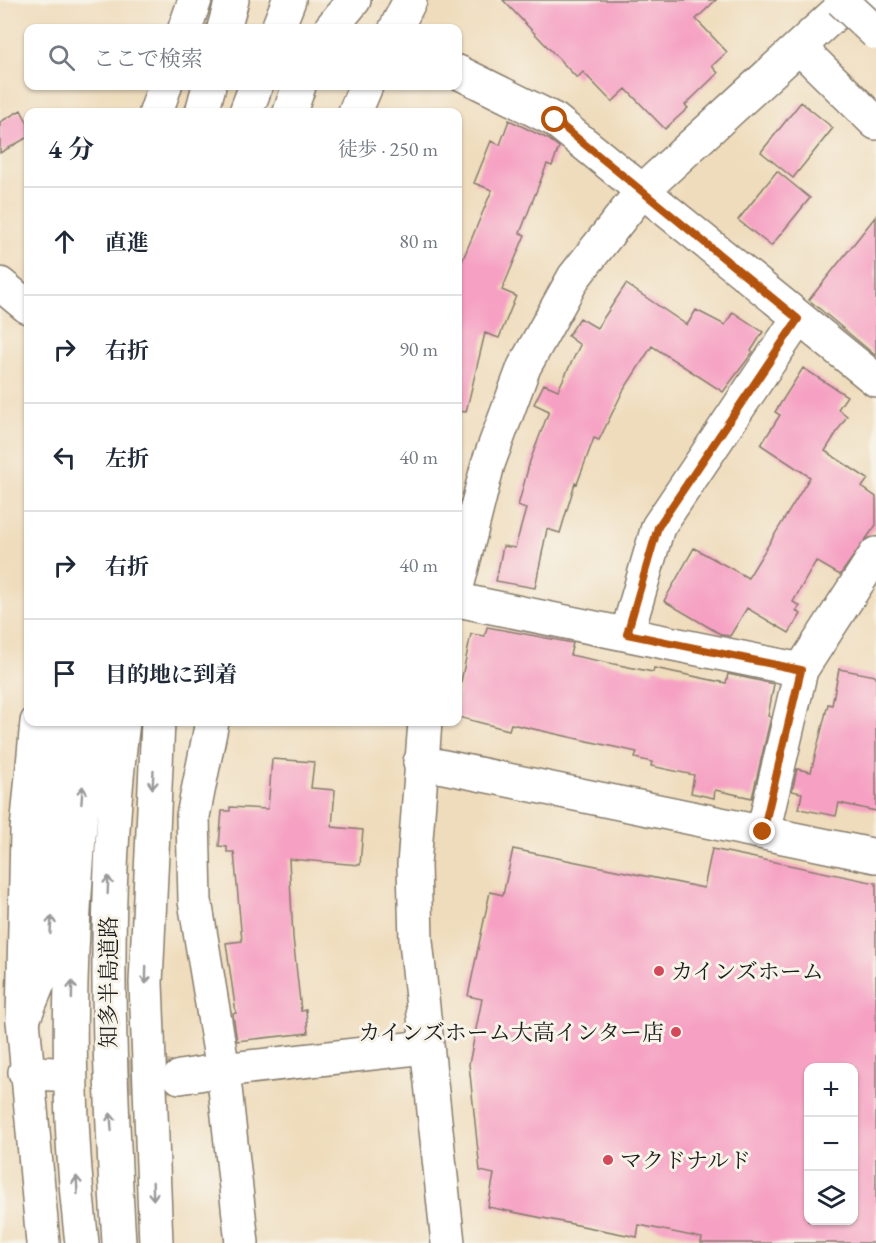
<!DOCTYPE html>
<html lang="ja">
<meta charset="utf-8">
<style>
body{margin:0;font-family:"EB Garamond","Noto Serif JP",serif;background:#f6f6f7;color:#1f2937}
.controls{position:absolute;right:18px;bottom:18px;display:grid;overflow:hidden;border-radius:12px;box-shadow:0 2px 4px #0004}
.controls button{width:54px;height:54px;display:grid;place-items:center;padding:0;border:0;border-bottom:2px solid #e0e1e3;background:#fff;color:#1f2937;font:30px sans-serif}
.stop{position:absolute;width:18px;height:18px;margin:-14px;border:4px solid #b45309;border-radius:50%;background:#fff}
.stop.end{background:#b45309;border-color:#fff;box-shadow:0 2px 6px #0008}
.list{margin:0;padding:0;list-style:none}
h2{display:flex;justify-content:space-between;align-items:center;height:78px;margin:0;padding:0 24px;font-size:26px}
h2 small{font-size:20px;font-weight:400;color:#747a83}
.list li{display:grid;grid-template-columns:39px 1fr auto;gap:18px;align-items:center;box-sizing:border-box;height:108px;padding:0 24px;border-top:2px solid #e0e1e3}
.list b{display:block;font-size:22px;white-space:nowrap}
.list em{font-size:20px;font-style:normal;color:#747a83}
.icon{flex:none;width:33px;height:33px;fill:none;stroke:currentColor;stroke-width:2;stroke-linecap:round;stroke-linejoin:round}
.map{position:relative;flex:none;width:876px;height:1243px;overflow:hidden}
.search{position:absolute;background:#fff;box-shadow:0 2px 4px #0004;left:24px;top:24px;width:438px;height:66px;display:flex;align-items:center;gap:15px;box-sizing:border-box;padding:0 21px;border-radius:12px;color:#747a83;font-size:22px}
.panel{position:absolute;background:#fff;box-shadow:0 2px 4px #0004;left:24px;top:108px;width:438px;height:618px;border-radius:12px}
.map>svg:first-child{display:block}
</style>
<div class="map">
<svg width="876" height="1243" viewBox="0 0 876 1243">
<rect width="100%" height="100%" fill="#f7f3e8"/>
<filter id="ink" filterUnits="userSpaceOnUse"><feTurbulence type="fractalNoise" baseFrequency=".0167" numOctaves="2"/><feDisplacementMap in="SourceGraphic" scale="12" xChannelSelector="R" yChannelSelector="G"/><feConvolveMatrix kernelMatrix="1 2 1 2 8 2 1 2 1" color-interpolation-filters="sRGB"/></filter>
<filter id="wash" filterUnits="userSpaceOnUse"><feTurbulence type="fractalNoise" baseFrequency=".008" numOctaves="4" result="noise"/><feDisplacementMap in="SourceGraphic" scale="24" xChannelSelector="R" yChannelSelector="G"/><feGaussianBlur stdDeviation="1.35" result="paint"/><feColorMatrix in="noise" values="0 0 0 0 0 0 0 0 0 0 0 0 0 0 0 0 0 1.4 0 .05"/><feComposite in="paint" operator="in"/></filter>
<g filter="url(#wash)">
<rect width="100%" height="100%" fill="#efdcbc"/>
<g id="blocks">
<path fill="#f6a1c3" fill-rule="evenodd" d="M503,0H716L696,19L727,52L712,66L718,73L685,105L688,108L665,129L626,89L612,102L583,72L577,78Z
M801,102L833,128L793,178L761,152Z
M21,110L28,124V137L0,153V122Z
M509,120L548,139L559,147L552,166L547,164L520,233L525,235L502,290L516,296L499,338L485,333L466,412L458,411V271L492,190L474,183L491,141L500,145Z
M777,171L810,198L771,246L738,220Z
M876,216V356L809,300Z
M626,284L687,325L696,310L725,325L733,312L763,332L751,351L753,352L723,392L652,346L623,391L599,440L594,438L577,484L575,483L560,533L547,529L535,588L496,581L503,546L515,548L526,509L518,506L530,461L549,411L534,404L544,384L558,390L580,345L568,336L580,318L597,328Z
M803,368L847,396L838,409L847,416L825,451L868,479L862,487L876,497V525L840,575L816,561L793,602L800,606L796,611L801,614L789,633L747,608L730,636L722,635L664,601L694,548L748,578L810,477L761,445L780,415L775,412Z
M487,627L573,643L570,655L653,672L654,668L726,683L728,674L774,684L768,716L771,717L752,798L715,790L714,798L691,793L694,775L651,766L652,762L635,758L637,752L511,724L509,730L458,717V696L471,634L485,636Z
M839,669L876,676V811L839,803L836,816L799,809L802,793L792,791L797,769L811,772L828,704L832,705Z
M272,759L314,762L311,788L335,790L332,827L363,830L360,865L289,859L293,937L301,1011L306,1010L308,1033L237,1041L233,1014L236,1013L226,943L242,941L234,852H227V847L219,846L222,811H230V807L268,809Z
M513,849L704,888L712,849L876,883V1243H701L702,1238L639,1225L637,1237L488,1207L494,1174L480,1171L469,1064L482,999L468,996L490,892L503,895ZM808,1068H854V1221H808Z"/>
</g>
</g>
<g filter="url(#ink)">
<use href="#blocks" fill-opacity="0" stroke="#867c6c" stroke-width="1.5"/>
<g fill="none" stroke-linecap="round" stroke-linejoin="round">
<path stroke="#c5b69c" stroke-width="33" stroke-dasharray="33 16" stroke-linecap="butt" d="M53,1074L179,1077"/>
<g stroke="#867c6c" stroke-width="36">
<path id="minor" d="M185,28L195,0
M396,28L410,0
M799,47L876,123
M458,72L555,120L876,380
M156,112L165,86
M355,112L366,86
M0,284L28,307
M458,583L488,464L524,367L574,277L642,191L850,0
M458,600L801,670
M627,634L658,527L798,319
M37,722L27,830L23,1020L43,1243
M212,722L193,816L195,901L223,1070L242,1243
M425,722L414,865L416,941L448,1243
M420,762L876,856
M763,832L801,670L876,554
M25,1072L53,1074
M180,1077L223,1070L425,1047"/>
</g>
<g stroke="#867c6c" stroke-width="36">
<path id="highway" d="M874,0L876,1
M224,28L232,0
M278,28L289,0
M331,28L354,0
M202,112L209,86
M246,112L256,86
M290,112L299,86
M23,1020L49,957L63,722
M82,1243C61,1071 71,894 90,722
M119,1243C109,1068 101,896 123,722
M156,1243L146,983L158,722"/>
</g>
<use href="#minor" stroke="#fff" stroke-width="33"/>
<use href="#highway" stroke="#fff" stroke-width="33"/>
<g stroke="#867c6c" stroke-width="36" stroke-linecap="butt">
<path id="highway-bridge" d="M841,0L876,33"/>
</g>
<use href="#highway-bridge" stroke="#fff" stroke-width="33"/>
</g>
<defs><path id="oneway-shaft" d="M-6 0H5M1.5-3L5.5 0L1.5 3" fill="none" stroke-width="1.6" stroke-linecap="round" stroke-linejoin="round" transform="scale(1.5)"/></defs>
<g stroke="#999">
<use href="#oneway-shaft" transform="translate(153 780) rotate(93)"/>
<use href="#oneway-shaft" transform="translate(82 795) rotate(-86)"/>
<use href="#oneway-shaft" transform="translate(108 885) rotate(-88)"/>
<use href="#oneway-shaft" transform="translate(51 925) rotate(-86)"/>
<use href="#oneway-shaft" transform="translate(146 975) rotate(91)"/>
<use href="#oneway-shaft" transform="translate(72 990) rotate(-89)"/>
<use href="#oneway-shaft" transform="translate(111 1122) rotate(-94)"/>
<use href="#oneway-shaft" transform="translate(77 1185) rotate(-93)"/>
<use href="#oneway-shaft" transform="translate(153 1191) rotate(88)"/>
</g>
</g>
<g fill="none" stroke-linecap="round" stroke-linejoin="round" filter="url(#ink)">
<path stroke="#b45309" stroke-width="8" d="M555,120L798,319L658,527L627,634L801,670L763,832"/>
</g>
<g fill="#d1495b" stroke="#f7f3e8" stroke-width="2">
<circle cx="659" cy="971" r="6"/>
<circle cx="676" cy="1032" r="6"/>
<circle cx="608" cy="1160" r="6"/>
</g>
<g text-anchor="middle" stroke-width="6" stroke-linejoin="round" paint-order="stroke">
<g font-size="22" fill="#1c1c1c" stroke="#f7f3e8" text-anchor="start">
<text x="671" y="979">カインズホーム</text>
<text x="664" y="1040" text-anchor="end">カインズホーム大高インター店</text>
<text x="620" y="1168">マクドナルド</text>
</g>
<g font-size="22" fill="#1c1c1c" stroke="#f7f3e8">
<text transform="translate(108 982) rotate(-90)" y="8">知多半島道路</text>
</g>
</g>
</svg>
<div class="controls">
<button>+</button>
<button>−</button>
<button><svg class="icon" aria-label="layers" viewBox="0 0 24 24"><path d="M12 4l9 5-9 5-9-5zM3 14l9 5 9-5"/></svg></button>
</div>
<div class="stop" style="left:555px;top:120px"></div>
<div class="stop end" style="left:763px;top:832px"></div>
<div class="search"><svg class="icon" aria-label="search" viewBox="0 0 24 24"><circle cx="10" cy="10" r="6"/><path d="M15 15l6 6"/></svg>ここで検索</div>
<section class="panel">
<h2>4 分<small>徒歩 · 250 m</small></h2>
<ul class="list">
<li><svg class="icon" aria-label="ahead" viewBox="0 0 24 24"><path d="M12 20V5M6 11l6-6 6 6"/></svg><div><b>直進</b></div><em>80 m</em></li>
<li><svg class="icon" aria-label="right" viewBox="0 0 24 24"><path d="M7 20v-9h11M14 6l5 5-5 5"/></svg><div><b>右折</b></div><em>90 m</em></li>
<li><svg class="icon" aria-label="left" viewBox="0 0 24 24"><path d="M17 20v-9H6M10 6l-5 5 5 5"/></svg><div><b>左折</b></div><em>40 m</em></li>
<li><svg class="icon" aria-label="right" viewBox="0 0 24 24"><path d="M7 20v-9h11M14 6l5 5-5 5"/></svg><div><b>右折</b></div><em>40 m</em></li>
<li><svg class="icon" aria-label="arrive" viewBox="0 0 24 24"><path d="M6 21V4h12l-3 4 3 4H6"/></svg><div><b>目的地に到着</b></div></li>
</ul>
</section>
</div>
